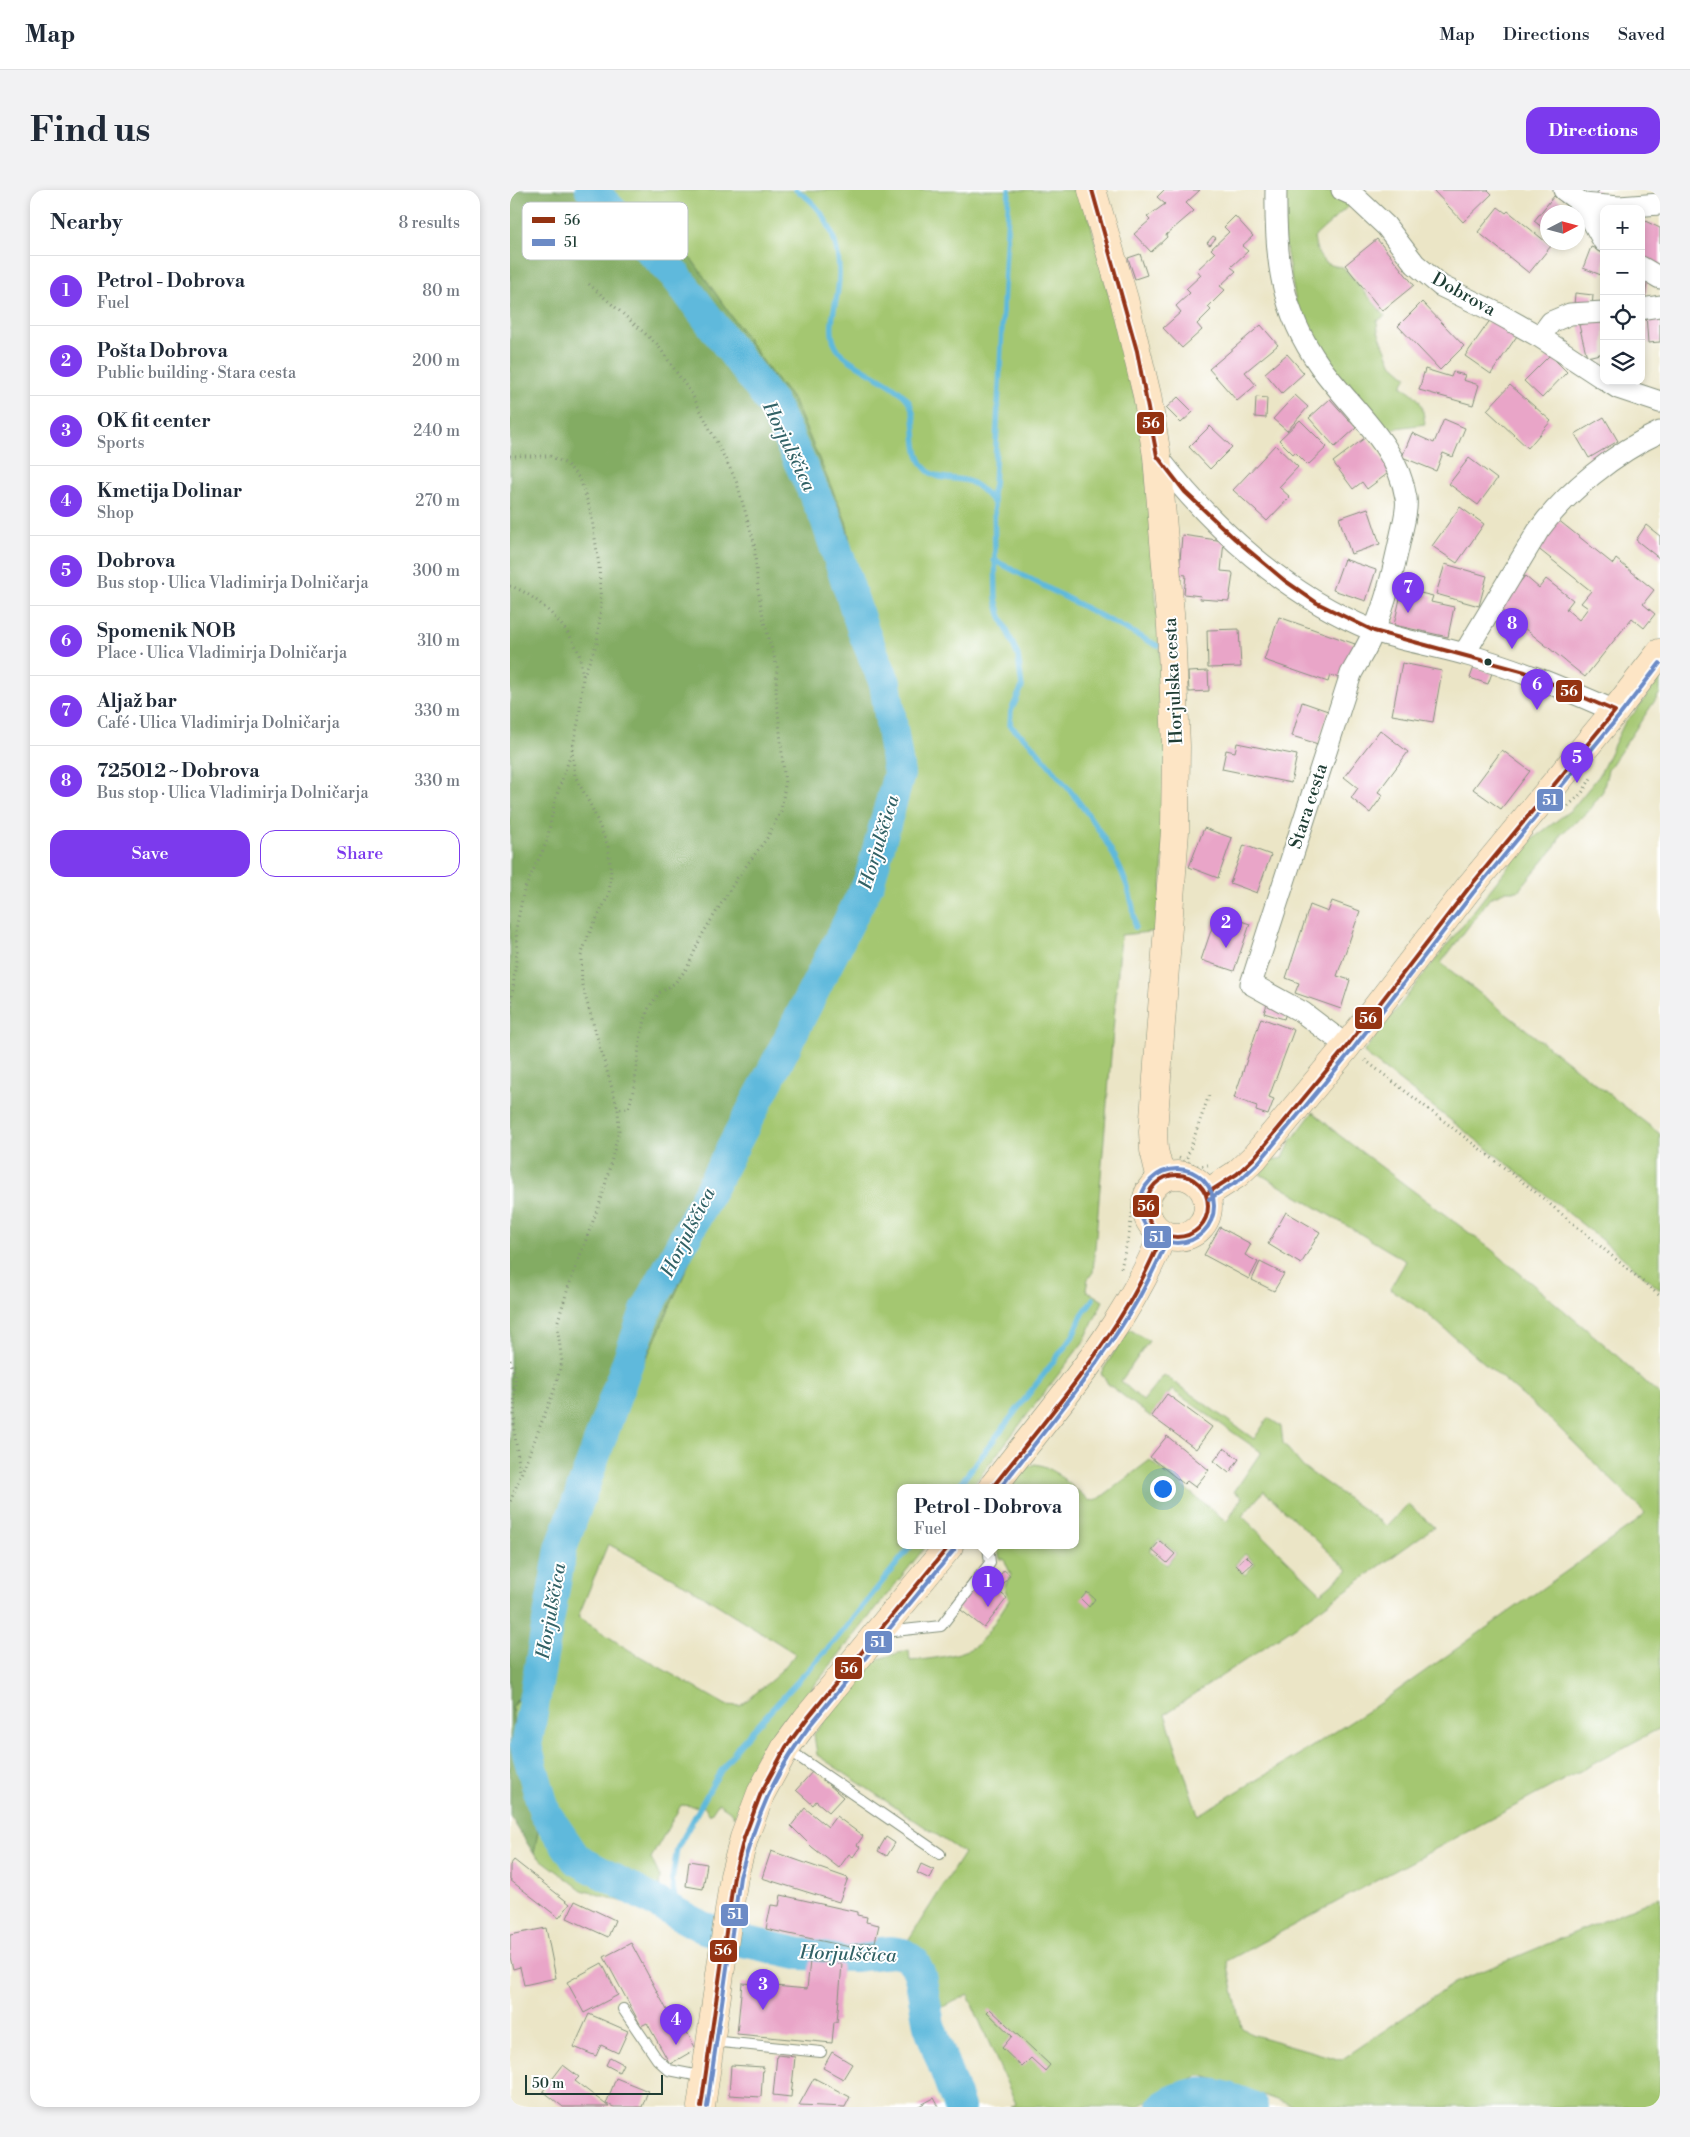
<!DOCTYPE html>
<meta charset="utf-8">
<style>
body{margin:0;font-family:"Libre Bodoni",serif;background:#f2f2f3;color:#1f2937}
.controls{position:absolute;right:15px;top:15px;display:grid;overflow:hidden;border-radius:10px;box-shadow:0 2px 8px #0003}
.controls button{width:45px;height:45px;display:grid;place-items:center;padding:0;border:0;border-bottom:1px solid #e0e1e3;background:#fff;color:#1f2937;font:25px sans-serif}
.compass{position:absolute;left:1030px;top:15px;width:45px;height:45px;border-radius:50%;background:#fff;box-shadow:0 2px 8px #0003;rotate:84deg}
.scale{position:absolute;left:15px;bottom:12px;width:138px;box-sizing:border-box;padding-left:5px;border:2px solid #1f3d34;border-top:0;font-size:14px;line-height:18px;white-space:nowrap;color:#1f3d34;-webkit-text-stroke:4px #fff;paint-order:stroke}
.you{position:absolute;left:652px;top:1298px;width:18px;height:18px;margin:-12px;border:4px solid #fff;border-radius:50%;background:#1a73e8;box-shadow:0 0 0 8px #1a73e833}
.badge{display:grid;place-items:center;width:32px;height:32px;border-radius:50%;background:#7c3aed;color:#fff;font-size:16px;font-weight:700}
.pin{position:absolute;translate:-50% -41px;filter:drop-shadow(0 1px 2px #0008)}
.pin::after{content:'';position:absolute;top:26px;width:18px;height:15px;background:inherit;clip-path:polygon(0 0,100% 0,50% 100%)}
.popup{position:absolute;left:387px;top:1294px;width:182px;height:65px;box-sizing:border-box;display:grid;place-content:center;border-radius:10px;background:#fff;filter:drop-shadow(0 1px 4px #0005);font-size:16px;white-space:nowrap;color:#747a83}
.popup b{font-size:19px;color:#1f2937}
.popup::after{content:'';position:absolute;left:50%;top:100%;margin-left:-10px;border:10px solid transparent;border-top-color:#fff}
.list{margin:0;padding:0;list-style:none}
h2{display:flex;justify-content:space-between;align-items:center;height:65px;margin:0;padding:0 20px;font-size:21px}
h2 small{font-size:16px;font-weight:400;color:#747a83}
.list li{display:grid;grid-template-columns:32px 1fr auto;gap:15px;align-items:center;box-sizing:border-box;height:70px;padding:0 20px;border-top:1px solid #e0e1e3}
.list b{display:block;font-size:19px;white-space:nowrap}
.list p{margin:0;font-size:16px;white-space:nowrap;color:#747a83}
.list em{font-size:16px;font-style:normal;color:#747a83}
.actions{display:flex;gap:10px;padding:15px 20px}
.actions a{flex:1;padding:11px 0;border:1px solid #7c3aed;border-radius:15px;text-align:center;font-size:18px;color:#7c3aed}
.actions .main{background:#7c3aed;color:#fff}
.icon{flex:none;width:28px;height:28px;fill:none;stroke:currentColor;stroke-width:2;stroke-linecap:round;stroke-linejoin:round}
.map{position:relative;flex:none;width:1150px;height:1917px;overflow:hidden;border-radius:15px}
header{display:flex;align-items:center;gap:30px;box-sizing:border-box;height:70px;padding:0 25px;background:#fff;border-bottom:1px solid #e0e1e3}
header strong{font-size:24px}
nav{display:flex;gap:28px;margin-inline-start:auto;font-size:18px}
.intro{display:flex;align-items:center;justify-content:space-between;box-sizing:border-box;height:120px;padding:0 30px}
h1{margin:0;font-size:35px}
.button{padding:12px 22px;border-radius:15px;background:#7c3aed;color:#fff;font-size:18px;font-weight:700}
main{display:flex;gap:30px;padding:0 30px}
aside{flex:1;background:#fff;border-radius:15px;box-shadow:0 2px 8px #0003}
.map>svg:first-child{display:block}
</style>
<header>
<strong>Map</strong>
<nav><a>Map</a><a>Directions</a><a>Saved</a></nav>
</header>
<div class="intro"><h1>Find us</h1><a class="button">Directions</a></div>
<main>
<aside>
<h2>Nearby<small>8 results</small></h2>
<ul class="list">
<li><span class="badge">1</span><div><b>Petrol - Dobrova</b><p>Fuel</p></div><em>80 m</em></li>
<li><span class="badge">2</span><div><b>Pošta Dobrova</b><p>Public building · Stara cesta</p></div><em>200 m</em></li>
<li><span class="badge">3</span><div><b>OK fit center</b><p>Sports</p></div><em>240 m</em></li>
<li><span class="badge">4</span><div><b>Kmetija Dolinar</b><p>Shop</p></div><em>270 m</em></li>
<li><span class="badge">5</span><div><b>Dobrova</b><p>Bus stop · Ulica Vladimirja Dolničarja</p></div><em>300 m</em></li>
<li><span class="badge">6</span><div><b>Spomenik NOB</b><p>Place · Ulica Vladimirja Dolničarja</p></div><em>310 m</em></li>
<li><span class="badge">7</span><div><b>Aljaž bar</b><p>Café · Ulica Vladimirja Dolničarja</p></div><em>330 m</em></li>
<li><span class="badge">8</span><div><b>725012 ~ Dobrova</b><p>Bus stop · Ulica Vladimirja Dolničarja</p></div><em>330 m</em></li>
</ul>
<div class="actions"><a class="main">Save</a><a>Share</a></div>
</aside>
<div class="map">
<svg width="1150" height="1917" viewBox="0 0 1150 1917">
<rect width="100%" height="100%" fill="#fff"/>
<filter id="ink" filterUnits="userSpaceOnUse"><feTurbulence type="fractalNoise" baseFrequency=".02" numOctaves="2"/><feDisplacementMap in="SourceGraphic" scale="10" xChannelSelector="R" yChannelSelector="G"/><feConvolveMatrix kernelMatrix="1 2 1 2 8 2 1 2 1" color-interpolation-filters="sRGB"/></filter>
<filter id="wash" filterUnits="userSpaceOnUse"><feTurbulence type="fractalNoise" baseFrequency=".0096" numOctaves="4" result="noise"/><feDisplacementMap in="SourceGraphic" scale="20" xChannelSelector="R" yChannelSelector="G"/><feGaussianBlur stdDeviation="1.12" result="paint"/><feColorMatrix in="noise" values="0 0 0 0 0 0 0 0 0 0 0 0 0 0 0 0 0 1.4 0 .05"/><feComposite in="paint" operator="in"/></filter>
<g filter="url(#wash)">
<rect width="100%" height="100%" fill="#ebe5c6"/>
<path fill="#a4c771" stroke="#628252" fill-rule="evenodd" d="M88,0H572L633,238L658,566L649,741L611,745L583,1082L578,1089L576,1100L593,1111L574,1151L461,1298H390V1356H416L275,1532L233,1603L224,1627L220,1621L208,1613L200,1625L195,1617L171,1615L141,1668L150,1687L149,1700L138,1711L121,1714L72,1700L24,1664L28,1641L17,1614L11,1584L4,1543L2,1517L13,1501L24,1497L42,1496L33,1463L44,1407L61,1369L66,1333L81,1306L89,1262L145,1150L198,1030L346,747L392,613L395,535L379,506L364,473L336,332L284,211L261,183L183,71L159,48L131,40ZM98,1354L174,1394L286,1464L264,1488L230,1516L216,1515L119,1460L68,1427Z
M773,0L826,2L842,13L804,47C807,66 812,76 833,77L875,126L867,131L868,141L881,173L897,187L891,196C911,207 912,213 915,234L872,240L790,135L772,37Z
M1150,487V503L1098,580L1093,601L1077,623L1051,644L1045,657L1008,701H996L980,708L931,773L1150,944V1100L1104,1060L1004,979L856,865L854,861L1016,654L1062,619L1089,586L1115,532L1125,522Z
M803,922L829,945L982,1060L1095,1155L1150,1205V1538L717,1771L731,1837L741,1844L831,1870L944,1793L1150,1707V1917H786L719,1893L689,1885L627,1917H501L506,1914L458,1805L424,1821L414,1766L397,1752L454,1663L307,1565L304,1544L352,1484L368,1469L399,1460L400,1471C419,1469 449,1466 464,1457C475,1450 491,1421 499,1410L494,1397L501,1385L494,1369H490L487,1356H566V1299L580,1311L590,1308L640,1270L717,1332L732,1307L724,1302L751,1262L662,1200L641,1227L598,1194L591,1183L619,1139L639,1151L611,1191L633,1211L654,1185L744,1249L758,1228L771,1236L773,1253L793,1277L877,1336L898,1314L924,1337L789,1434L655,1524L688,1625L795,1561L867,1515L1122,1335L1135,1323L1042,1231L915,1122L880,1099L896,1071L750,984L762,970L773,968L781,951ZM754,1301L838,1380L811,1403L732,1326ZM649,1349L666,1363L657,1375L639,1361ZM735,1364L745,1373L735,1385L725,1375Z
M525,1274C541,1276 552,1288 564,1298H497L515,1278Z
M698,1911L720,1917H672Z"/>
<path fill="#83ac63" stroke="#51744c" d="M0,0H88L131,40L159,48L183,71L261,183L284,211L336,332L364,473L379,506L395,535L392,613L346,747L287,867L238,952L198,1030L145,1150L89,1262L81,1306L66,1333L61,1369L44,1407L33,1463L42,1496L37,1507L24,1497L13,1501L2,1517L4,1543L11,1584L17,1614L28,1641L24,1664L0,1626Z"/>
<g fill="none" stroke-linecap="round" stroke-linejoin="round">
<path stroke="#5eb9dc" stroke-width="5.5" d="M286,0C320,20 333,61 328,99C326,116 317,137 325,155C333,174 380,188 397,209C412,229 397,262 418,281C430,291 445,287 458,291C469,295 477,305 484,313L486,409L490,424L508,466L512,497L501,521L500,535C507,543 516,548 523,556C564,605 623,670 625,737
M484,312L482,303L484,295L499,0
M484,370L648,456
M447,1298L563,1146L572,1125L583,1109
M167,1723L162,1690L167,1659L205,1590L230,1554L324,1452L401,1356"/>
<path stroke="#5eb9dc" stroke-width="32" d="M81,0L165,85L263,215L316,329L354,443L375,493L389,584L359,692L255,896L136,1121L51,1359L16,1556L35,1623L66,1669L192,1737L237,1752L291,1764L344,1766L381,1762L393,1764L404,1772L410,1785L419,1835L449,1917
M653,1917C685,1896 709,1903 742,1917"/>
</g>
<g id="blocks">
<path fill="#e9a5c8" d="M654,0H690L676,13L684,21L656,45L657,47L641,62L624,44L640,30L637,27L655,14L647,7Z
M923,0H978L982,4L953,32Z
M1069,0H1089L1084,9Z
M1044,6L1064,22H1038V42L1024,31Z
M988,17L996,23L998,21L1041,56L1019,83L968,42Z
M1068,25L1075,31L1068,41Z
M725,26L743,46L732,56L738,61L721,77L726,81L710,96L715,100L698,117L701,120L687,134L692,140L672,158L653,138L671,122L666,116L680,103L676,99L691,85L687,80L705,63L701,59L719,42L714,37Z
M1131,29L1150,38V77L1131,68Z
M703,46L706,48L700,55L697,53Z
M867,49L904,95L872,121L835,75Z
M1081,57L1094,62V78L1091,85L1073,78Z
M630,64L637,85L625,89L618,68Z
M1131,85L1138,86L1134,117L1131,116Z
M1065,103L1083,105L1082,118L1064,116Z
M912,112L954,156L930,180L888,136Z
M1136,124L1150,126V152L1138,153Z
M983,126L1009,143L981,184L955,166Z
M1094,129V163L1077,167L1069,135Z
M751,135L768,155L735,182L746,195L727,211L699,179Z
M777,164L794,183L772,203L755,183Z
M1040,165L1057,182L1032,208L1014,191Z
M915,179L941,187L943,182L955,185L953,190L969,195L963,215L909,200Z
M1000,195L1041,231L1018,258L977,220Z
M785,205L798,217L777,241L763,229Z
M668,207L683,222L671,233L656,218Z
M746,207L757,208L756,228L745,227Z
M820,209L846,238L825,257L799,228Z
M1094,227L1108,251L1079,268L1065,244Z
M934,229L955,238L943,267L933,263L926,281L892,267L902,243L924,253Z
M790,230L817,257L798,275L785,262L783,264L769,250Z
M700,236L722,257L700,279L679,257Z
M856,247L881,281L857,299L852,292L843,299L823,272Z
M765,255L788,277L769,297L780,307L757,331L723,300Z
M959,268L987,289L968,315L939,294Z
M950,317L974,334L947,373L922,356Z
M858,318L870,354L841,364L829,328Z
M1042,325L1103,374L1106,369L1144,400L1133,414L1145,424L1134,438L1122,428L1075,487L989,418L1015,386L1029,398L1036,389L1063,410L1056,419L1069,430L1078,418L1071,413L1081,401L1021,353Z
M1136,335L1150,346V369L1126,350Z
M672,345L714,351L711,381L722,382L723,384L719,411L690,409L691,406L674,404L676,385L669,384Z
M834,369L866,380L856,411L823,400Z
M935,374L977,386L969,416L926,404Z
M902,401L923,406L921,412L944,417L938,447L884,435L891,404L901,406Z
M769,427L845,454L832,489L820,485L818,492L754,470Z
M729,439L731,477L698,478L697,440Z
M892,473L932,481L923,532L882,525Z
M964,477L982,483L978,494L960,488Z
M698,481L699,501L679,502L678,482Z
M792,512L818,521L808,554L782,546Z
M870,540L898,562L868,602L873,605L860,623L841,608L848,598L834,587Z
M727,553L787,565L781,593L712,579L716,560L725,562Z
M992,560L1020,581L991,619L963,599Z
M694,638L722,648L708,688L679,677Z
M734,655L761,665L747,703L720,693Z
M822,711L850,721L827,786L840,790L831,819L785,803L789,793L776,788L800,715L818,722Z
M707,723L740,734L724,781L691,770Z
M757,814L777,820L774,829L754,823Z
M751,828L784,840L759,907L764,909L758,925L746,921L747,916L724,908Z
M776,1022L810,1042L791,1074L758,1054Z
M710,1037L741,1054L735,1065L748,1072L739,1089L694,1065Z
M750,1072L774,1084L764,1101L742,1090Z
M657,1204L702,1237L686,1259L641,1226Z
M657,1246L699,1280L685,1297L677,1291L674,1294L640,1267Z
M714,1258L729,1269L719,1283L704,1271Z
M650,1351L665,1364L657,1373L642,1360Z
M736,1366L743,1373L733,1382L726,1375Z
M494,1380L500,1385L492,1396L485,1392Z
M465,1383L497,1408L474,1438L442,1413Z
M577,1402L585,1409L579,1417L571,1409Z
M303,1581L333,1607L319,1622L306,1611L303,1615L286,1600Z
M295,1618L318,1637L326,1626L353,1646L347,1655L350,1657L343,1667L339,1664L329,1678L302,1657L281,1636Z
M376,1647L385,1653L377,1666L368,1661Z
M261,1661L338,1688L329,1712L252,1688Z
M4,1670L60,1714L49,1728L0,1690V1675Z
M179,1671L197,1674L193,1699L176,1696Z
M411,1674L424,1680L420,1689L407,1683Z
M271,1705L347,1722V1725L357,1727L356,1732L369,1735L365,1752L340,1755V1757L256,1739L261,1715L269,1716Z
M65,1711L105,1730L98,1747L57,1728Z
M36,1738L46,1788L14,1795L10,1777L3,1779L0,1767V1745Z
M121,1753L158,1822L164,1818L186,1859L160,1874L137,1833L131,1836L94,1767Z
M300,1771L332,1774L327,1832H324L322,1853L227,1844L232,1793L297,1799Z
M92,1773L108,1805L74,1823L57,1792Z
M480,1819L540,1875L535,1881L521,1868L512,1877L492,1858L502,1846L477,1822Z
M79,1824L118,1841L108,1863L91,1855L86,1866L64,1857Z
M322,1862L342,1874L333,1889L313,1878Z
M267,1865L285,1867L281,1907L263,1905Z
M100,1867L113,1874L109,1882L96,1875Z
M53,1875L69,1887L65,1891L99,1917H53L33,1901Z
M221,1875L253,1877L251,1907L219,1905Z
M106,1888L138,1901L132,1917H104L96,1914Z
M304,1888L340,1907L335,1917L289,1915Z
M424,1908L429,1917H407Z"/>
</g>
</g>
<g filter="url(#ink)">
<use href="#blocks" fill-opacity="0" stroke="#85917d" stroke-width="1"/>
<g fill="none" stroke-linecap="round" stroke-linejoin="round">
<g stroke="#85917d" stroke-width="12">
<path id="lane" d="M375,1442L431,1436L480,1373L478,1356
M276,1558L430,1664
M113,1819L147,1869L159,1880L195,1887
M202,1851L311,1862"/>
</g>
<g stroke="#85917d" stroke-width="23">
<path id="street" d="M766,0C765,67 770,120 810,176C840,218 888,255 896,308C898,319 893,335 891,345C884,377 877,410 864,440C859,455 849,469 841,484L741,794L792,822L837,856
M832,0L843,5L876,36L905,74L931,96L987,123L1030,147L1094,189
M1054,0L1073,14L1094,52
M1073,14L1109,17L1150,14
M1131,77L1150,88
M1131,119L1150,116
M1030,147L1041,132L1060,124L1094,122
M1097,191L1108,198L1150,212
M647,266C703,339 777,405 862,440C891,451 924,455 954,464C1006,478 1055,499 1105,521
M954,464L1028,341C1056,302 1106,262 1150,242"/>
</g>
<g stroke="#85917d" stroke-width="29">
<path id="secondary" d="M582,0L614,109L637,205L647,266L661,436L666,556L665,641L643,942L644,960L651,989
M636 1016a31 31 0 1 1 62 0a31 31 0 1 1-62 0Z
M696,1004L727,984L744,968L837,856L958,699L1105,521L1150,463
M482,1298C545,1215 614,1142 653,1044
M191,1917L224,1686L234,1648L251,1603L276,1557L296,1530L439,1356"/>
</g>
<path stroke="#85917d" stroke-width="3" stroke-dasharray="1 4" stroke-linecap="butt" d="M79,94L147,154L183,206L226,290L244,352L248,399L254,432L267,477L266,500L275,595L271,621L257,648L227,688L192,745L177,778L165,793L149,803L138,819L130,849L125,892L119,918L108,919
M0,266H40L57,274L70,289L81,322L89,375L91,417L87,453L73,487L69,528L62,560L65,586L82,618L98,656L101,684L99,704L78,746L71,766L72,795L108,919L109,941L92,1007L58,1098L47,1134L52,1172L44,1201L0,1312
M0,396C25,403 57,436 67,459C71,467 71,478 73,486
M1058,616L1072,603L1081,588
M0,826L7,761L6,739L14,700L37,651L45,610L62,561
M855,870L1023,1000L1150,1106
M669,968L687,976L698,975
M672,982L699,905
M672,1059L697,1037L705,1024
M611,1078L619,1044L627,991
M0,1170L5,1186L4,1240L10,1281"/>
<use href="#lane" stroke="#fff" stroke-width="10"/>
<use href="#street" stroke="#fff" stroke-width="21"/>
<use href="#secondary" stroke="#fde5c5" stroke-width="28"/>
<g stroke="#fff" stroke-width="8">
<path id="bus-1" d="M582,0L627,161L647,266L675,302L725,349L774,390L807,413L864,441L1015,482L1105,521L958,699L837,856L744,968L727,984L696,1004
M636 1016a31 31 0 1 1 62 0a31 31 0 1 1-62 0Z
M482,1298C529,1238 580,1179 619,1113C632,1091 643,1067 653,1044
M191,1917L224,1686L234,1648L251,1603L276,1557L296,1530L439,1356"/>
</g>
<g stroke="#fff" stroke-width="8">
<path id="bus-2" d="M630 1016a37 37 0 1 1 74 0a37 37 0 1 1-74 0Z
M699,1009L731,989L749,972L842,860L963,703L1110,525L1150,473
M490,1298C536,1239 584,1182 623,1118C637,1095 648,1071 659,1047
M197,1917L230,1687C246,1628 264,1583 301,1534L444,1360"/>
</g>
<use href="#bus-1" stroke="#943312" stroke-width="4"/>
<use href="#bus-2" stroke="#6c8bc6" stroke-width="4"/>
</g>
</g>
<circle fill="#1f3d34" stroke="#fff" stroke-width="2" cx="978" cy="472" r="4.5"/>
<g text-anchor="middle" stroke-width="4" stroke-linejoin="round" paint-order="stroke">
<g font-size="18" fill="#1f3d34" stroke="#fff">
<text transform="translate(954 104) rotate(29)" y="6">Dobrova</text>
<text transform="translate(663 491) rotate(-93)" y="6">Horjulska cesta</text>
<text transform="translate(798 616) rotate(-72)" y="6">Stara cesta</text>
</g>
<g font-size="19" font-style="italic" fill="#326266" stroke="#fff">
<text transform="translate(280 256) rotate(64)" y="7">Horjulščica</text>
<text transform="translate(368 652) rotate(-73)" y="7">Horjulščica</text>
<text transform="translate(177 1042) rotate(-63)" y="7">Horjulščica</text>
<text transform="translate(40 1421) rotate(-80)" y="7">Horjulščica</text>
<text transform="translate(338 1763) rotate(2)" y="7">Horjulščica</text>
</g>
</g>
<rect x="12" y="12" width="166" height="58" rx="8" fill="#fff" stroke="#bcc5c2" stroke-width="1"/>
<rect x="22" y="27" width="23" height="6" fill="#943312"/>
<rect x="22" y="49" width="23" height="7" fill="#6c8bc6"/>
<g font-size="14" fill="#1f3d34">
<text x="54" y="35">56</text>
<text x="54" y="57">51</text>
</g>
<g stroke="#fff" stroke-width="2">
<rect x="626" y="221" width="29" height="24" rx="5" fill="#943312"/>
<rect x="1045" y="489" width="28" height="24" rx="5" fill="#943312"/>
<rect x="1026" y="598" width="28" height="24" rx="5" fill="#6c8bc6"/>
<rect x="844" y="816" width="29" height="24" rx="5" fill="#943312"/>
<rect x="622" y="1004" width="28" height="24" rx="5" fill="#943312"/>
<rect x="633" y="1035" width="29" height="24" rx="5" fill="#6c8bc6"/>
<rect x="354" y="1440" width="29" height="24" rx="5" fill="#6c8bc6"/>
<rect x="324" y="1466" width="29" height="24" rx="5" fill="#943312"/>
<rect x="210" y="1713" width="29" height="24" rx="5" fill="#6c8bc6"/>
<rect x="199" y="1749" width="29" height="24" rx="5" fill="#943312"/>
</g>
<g font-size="14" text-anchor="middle" font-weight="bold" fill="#fff">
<text x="641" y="238">56</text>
<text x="1059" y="506">56</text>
<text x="1040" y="615">51</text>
<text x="858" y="833">56</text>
<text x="636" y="1021">56</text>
<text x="647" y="1052">51</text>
<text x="368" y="1457">51</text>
<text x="339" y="1483">56</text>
<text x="225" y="1729">51</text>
<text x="213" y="1765">56</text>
</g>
</svg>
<div class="controls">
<button>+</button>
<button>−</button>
<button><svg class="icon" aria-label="locate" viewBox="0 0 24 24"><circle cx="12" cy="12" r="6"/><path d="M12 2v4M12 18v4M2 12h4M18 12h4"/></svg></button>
<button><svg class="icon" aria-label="layers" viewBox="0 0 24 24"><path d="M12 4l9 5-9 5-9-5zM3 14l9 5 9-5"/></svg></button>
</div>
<svg class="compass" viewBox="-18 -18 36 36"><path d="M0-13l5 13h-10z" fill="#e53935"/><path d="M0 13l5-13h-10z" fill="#747a83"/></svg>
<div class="scale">50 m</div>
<div class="you"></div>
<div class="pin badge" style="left:478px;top:1417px">1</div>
<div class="popup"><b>Petrol - Dobrova</b>Fuel</div>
<div class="pin badge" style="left:716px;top:758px">2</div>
<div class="pin badge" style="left:253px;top:1820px">3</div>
<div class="pin badge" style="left:166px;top:1855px">4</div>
<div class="pin badge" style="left:1067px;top:593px">5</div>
<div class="pin badge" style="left:1027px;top:520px">6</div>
<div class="pin badge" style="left:898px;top:423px">7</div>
<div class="pin badge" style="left:1002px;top:459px">8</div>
</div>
</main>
